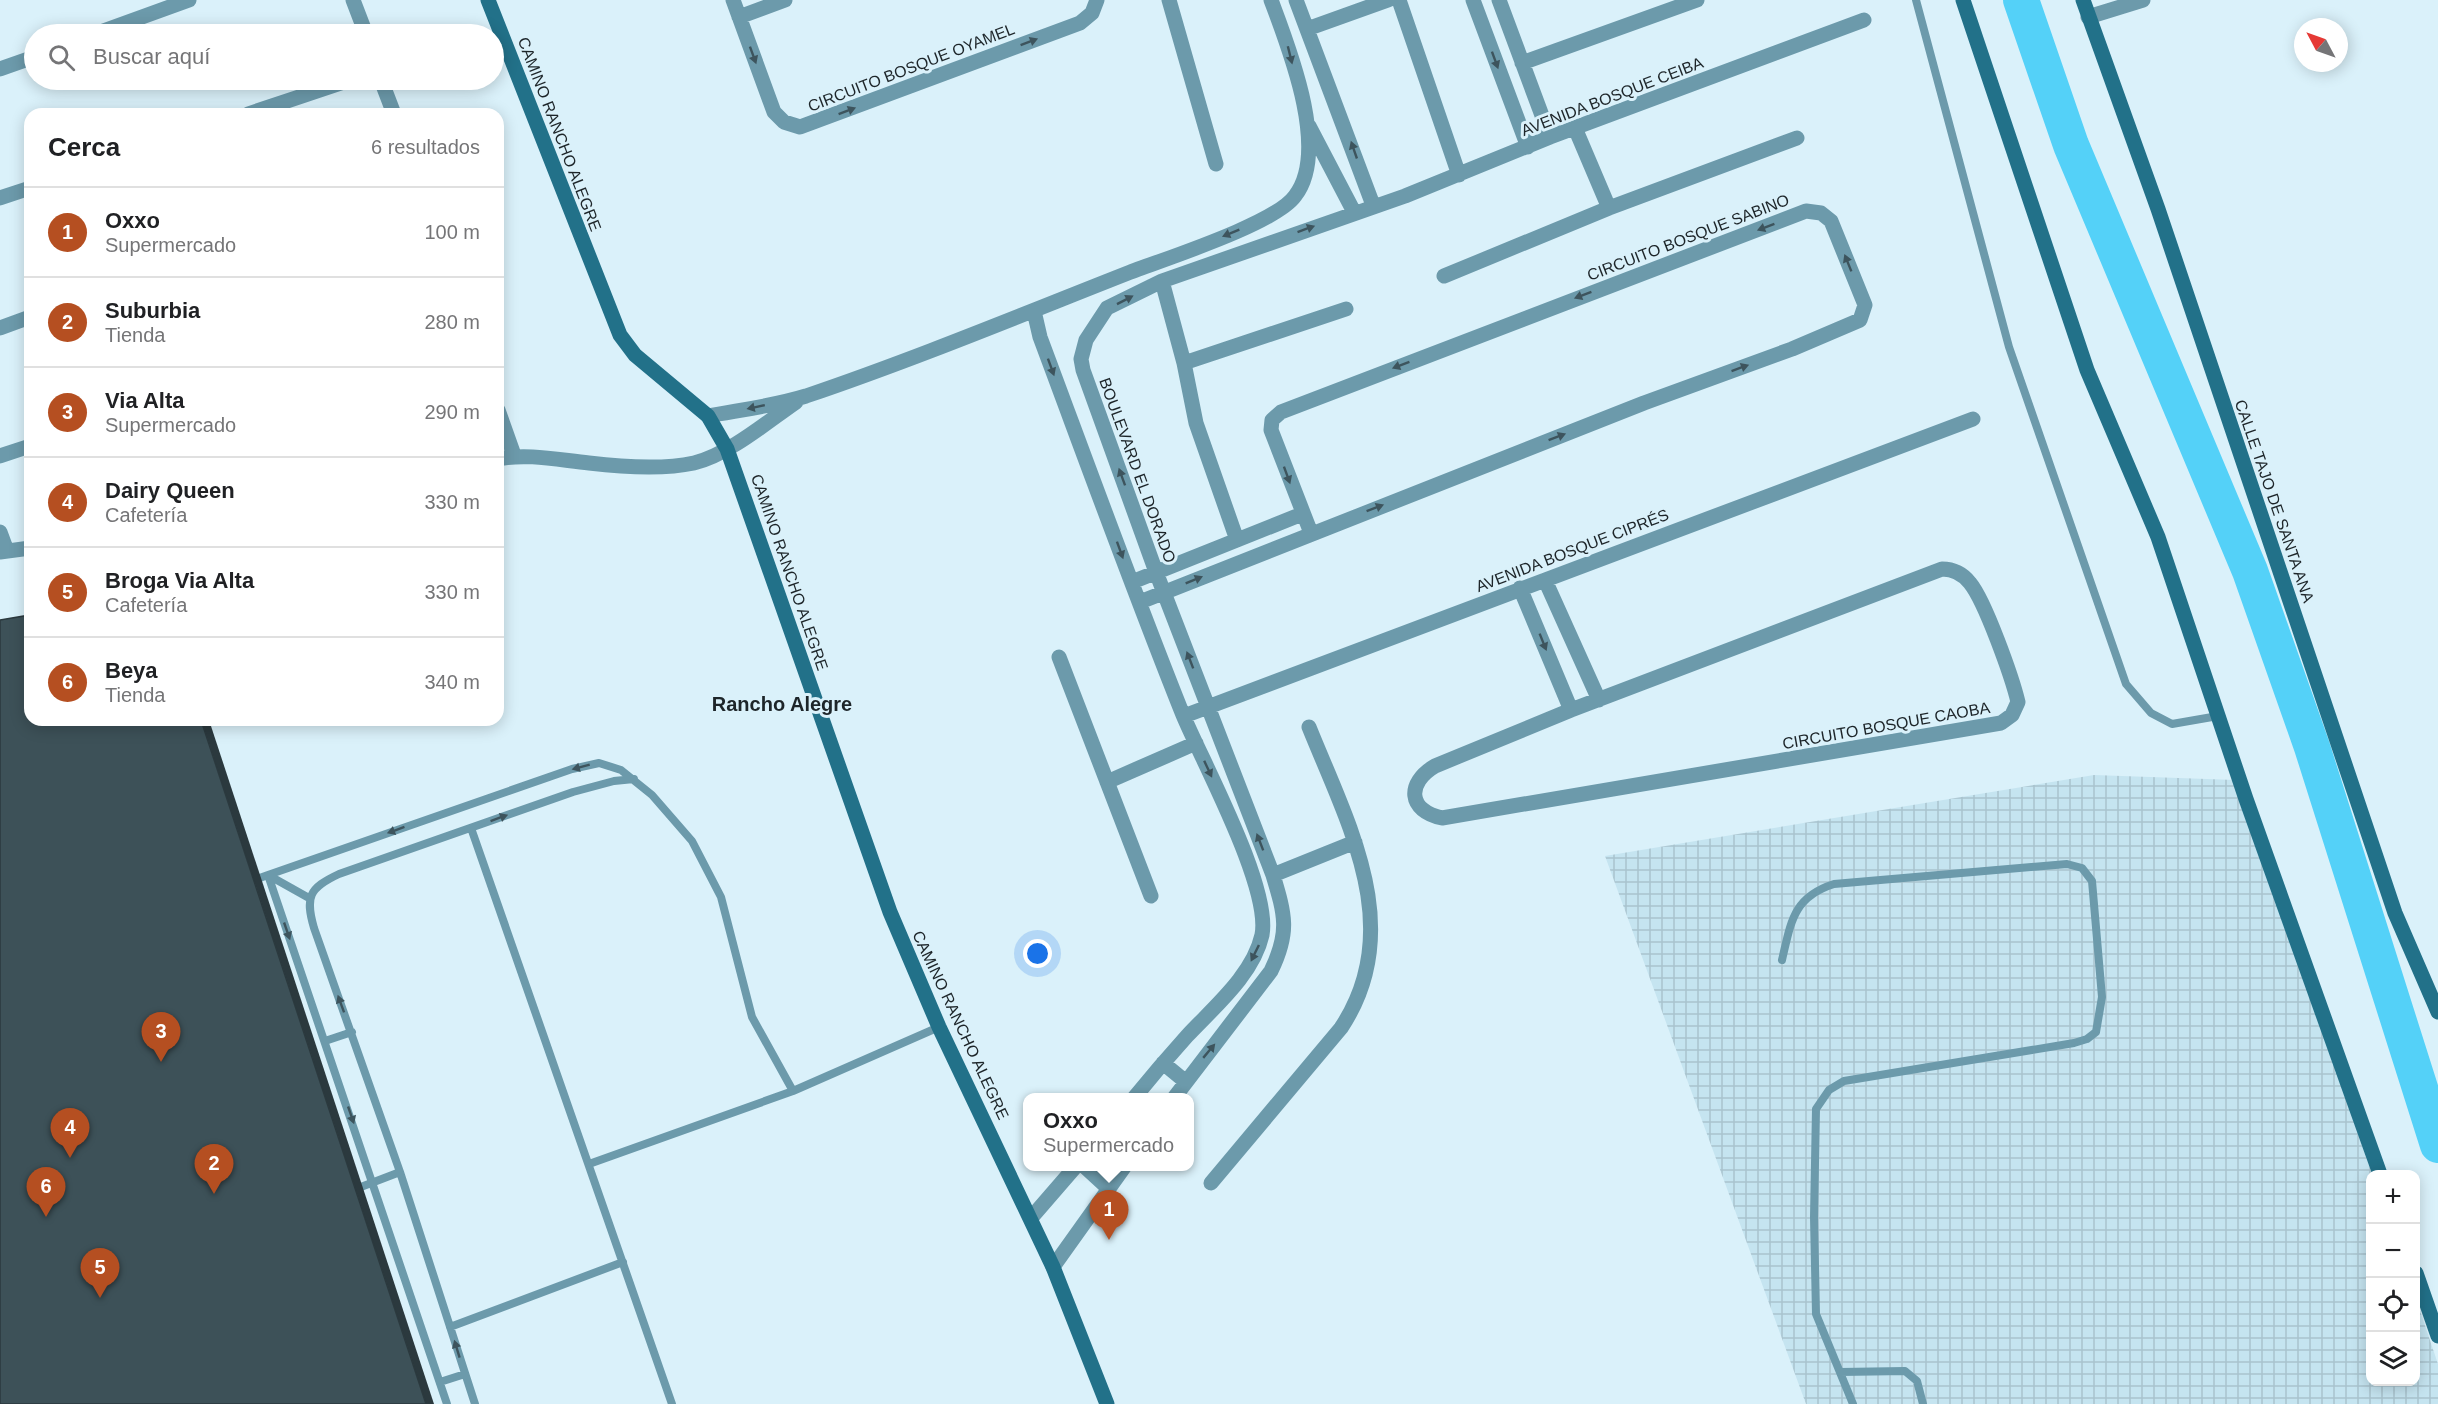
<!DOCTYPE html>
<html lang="es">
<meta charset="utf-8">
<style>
body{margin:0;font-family:Arial,sans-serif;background:#f2f2f2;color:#202124}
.controls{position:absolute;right:18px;bottom:18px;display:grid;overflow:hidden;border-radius:12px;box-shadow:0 3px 15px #0003}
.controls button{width:54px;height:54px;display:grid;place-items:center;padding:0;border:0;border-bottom:2px solid #e0e0e0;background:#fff;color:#202124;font:30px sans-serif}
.compass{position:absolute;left:2294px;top:18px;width:54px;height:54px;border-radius:50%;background:#fff;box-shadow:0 3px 15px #0003;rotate:311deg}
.you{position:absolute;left:1038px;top:954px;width:21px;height:21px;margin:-15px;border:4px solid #fff;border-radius:50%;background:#1a73e8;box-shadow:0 0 0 9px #1a73e833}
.badge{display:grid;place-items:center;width:39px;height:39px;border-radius:50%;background:#b54f21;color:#fff;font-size:20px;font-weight:700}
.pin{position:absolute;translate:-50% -50px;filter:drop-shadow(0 2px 3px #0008)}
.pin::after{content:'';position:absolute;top:32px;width:21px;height:18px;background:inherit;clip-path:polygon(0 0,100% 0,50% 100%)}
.popup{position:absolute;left:1023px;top:1093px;width:171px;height:78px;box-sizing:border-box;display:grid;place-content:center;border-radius:12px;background:#fff;filter:drop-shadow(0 2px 4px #0005);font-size:20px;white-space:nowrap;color:#757577}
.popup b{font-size:22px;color:#202124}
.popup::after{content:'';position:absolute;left:50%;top:100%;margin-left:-12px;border:12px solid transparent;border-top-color:#fff}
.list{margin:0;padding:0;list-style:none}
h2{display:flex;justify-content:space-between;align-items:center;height:78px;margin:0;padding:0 24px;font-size:26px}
h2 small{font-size:20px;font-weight:400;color:#757577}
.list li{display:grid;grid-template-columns:39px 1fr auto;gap:18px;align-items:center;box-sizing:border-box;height:90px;padding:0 24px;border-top:2px solid #e0e0e0}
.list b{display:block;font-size:22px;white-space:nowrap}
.list p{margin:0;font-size:20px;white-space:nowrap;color:#757577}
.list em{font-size:20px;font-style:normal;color:#757577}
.icon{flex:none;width:33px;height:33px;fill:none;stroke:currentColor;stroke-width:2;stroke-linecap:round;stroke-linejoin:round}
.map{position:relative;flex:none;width:2438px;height:1404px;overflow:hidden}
.search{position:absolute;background:#fff;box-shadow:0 3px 15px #0003;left:24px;top:24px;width:480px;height:66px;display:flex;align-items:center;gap:15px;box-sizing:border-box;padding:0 21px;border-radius:33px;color:#757577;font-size:22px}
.panel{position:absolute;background:#fff;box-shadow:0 3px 15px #0003;left:24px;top:108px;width:480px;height:618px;border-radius:18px}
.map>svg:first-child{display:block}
</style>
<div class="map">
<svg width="2438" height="1404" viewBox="0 0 2438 1404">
<defs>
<pattern id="industrial-grid" width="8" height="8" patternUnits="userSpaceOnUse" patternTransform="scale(1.5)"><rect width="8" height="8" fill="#c5e4f0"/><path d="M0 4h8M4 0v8" fill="none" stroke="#a9c3ce"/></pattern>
</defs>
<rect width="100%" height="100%" fill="#daf1fa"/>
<path fill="url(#industrial-grid)" d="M2094,775L2235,780L2372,1174L2370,1382H2416V1299L2438,1364V1404H1806L1605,856Z"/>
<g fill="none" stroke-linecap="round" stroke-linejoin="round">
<path stroke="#54d1f8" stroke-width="36" d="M2021,0L2071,145L2250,571L2312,747L2438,1145"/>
<path stroke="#6c9aab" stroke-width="8" d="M1916,0L2009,347L2126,684L2151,713L2172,724L2218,716
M471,828L672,1404
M251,881L268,875L309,898
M1782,960C1791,922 1793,897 1834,884L2067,864L2082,868L2092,881L2102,997L2096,1032L2087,1039L2074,1043L1844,1081L1829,1090L1816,1109L1814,1217L1816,1314L1853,1404
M325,1041L352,1032
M589,1164L793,1091
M353,1190L400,1172
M450,1327L623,1262
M1840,1372L1905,1371L1917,1381L1923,1404
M440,1382L465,1374
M447,1404L268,875L572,769L599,763L621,770L652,795L692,841L721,897L752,1017L793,1091L939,1027
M475,1404L400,1172L314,928C305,897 309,888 339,874L573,792L614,781L634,779"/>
<path stroke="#6c9aab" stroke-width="15" d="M353,0L366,34
M733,0L774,112L784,122L800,127L1080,23L1092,13L1097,0
M1169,0L1216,164
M1296,0L1373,205
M1399,0L1459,175
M1473,0L1528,147
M1499,0L1550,137
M739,17L785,0
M2088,17L2143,0
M1307,29L1388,0
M95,34L189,0
M1522,63L1697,0
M0,69L34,57
M381,80L394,114
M248,114L350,80
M1309,126L1354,212
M1575,128L1609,208
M0,198L30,188
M1444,276L1609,208L1797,138
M1162,281L1184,363L1196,423L1237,540
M1034,311L1040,337C1087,463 1133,590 1183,715C1203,763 1271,887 1262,935C1253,975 1214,1007 1187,1036C1169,1056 1151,1077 1134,1098
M0,328L30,317
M1184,363L1346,309
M498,410L514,455
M708,416C740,410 774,406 806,396C915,359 1021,315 1128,273C1164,259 1275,224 1295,196C1330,151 1289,48 1271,0
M0,456L30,446
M498,459C527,453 559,460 589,463C622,467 662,470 694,463C728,455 767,422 796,402
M0,532L7,551
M0,552L30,548
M1942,569C1954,569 1963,574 1970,583C1985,601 2012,677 2018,702L2012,715L2001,723L1442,818C1408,811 1406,783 1435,766L1571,710Z
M1545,580L1599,700
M1132,582L1302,514
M1520,588L1571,710
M1140,602L1644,403L1792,349L1860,320L1865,305L1831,221L1821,213L1806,211L1281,412L1272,420L1271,430L1311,533
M1059,657L1151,896
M1184,716L1973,419
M1107,782L1196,743
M1273,875L1355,842
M1163,1063L1186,1082
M1174,1098L1271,971C1290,932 1285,915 1273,875L1156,572L1083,370L1081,359L1086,340L1107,308L1162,281L1405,196L1550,137L1864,20
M1084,1166L1109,1189
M1211,1183L1341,1028C1407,929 1348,824 1309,727
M1031,1218L1076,1166
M1053,1267L1125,1166"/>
<path stroke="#227189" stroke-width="15" d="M488,0L620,335L635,355L708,416L727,449L890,912L939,1027L1053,1267L1107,1404
M1963,0L2087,370L2158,537L2246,799L2380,1174
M2083,0L2158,209L2395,913L2438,1012
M2416,1273L2438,1336"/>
</g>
<path fill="#2b393e" d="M201,720H209L434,1404H426Z"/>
<path fill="#3d5158" stroke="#2b393e" stroke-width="1.5" d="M30,615V720H201L426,1404H0V620Z"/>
<defs><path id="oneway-solid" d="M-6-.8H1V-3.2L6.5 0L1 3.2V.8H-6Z" transform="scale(1.5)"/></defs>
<g fill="#3d545d">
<use href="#oneway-solid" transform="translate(1029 42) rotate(-21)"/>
<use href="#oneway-solid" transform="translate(753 55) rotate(70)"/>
<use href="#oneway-solid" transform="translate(1290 55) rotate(76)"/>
<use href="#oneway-solid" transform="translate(1495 60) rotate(70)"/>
<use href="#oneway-solid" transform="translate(847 111) rotate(-21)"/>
<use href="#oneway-solid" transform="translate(1354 150) rotate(-109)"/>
<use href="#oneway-solid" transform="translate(1766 227) rotate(159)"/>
<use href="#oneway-solid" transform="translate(1306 229) rotate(-20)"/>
<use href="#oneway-solid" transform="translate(1231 233) rotate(158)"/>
<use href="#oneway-solid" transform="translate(1848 263) rotate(-112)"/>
<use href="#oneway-solid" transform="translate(1583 295) rotate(159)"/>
<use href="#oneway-solid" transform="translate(1125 300) rotate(-27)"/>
<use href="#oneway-solid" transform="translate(1401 365) rotate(159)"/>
<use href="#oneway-solid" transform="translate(1051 367) rotate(70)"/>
<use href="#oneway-solid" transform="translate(1740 368) rotate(-20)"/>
<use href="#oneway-solid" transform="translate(756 407) rotate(168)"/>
<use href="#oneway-solid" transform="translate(1557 437) rotate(-21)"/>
<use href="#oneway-solid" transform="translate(1287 475) rotate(70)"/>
<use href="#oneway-solid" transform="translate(1122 477) rotate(-110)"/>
<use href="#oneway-solid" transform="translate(1375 508) rotate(-21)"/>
<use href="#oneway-solid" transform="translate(1120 550) rotate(70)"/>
<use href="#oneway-solid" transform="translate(1194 580) rotate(-22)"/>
<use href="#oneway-solid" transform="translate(1543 642) rotate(68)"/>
<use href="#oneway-solid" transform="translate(1190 660) rotate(-111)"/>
<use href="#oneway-solid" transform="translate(581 767) rotate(165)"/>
<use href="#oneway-solid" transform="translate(1208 769) rotate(65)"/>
<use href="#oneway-solid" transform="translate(499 818) rotate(-20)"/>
<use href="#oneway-solid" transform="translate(396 830) rotate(160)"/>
<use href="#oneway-solid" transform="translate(1260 842) rotate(-111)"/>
<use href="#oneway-solid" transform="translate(287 931) rotate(71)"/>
<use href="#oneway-solid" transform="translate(1255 953) rotate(116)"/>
<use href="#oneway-solid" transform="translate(341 1004) rotate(-110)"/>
<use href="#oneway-solid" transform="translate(1209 1051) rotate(-50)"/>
<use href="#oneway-solid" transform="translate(351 1115) rotate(71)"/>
<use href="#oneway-solid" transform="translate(457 1349) rotate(-107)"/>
</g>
<g text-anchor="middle" stroke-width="6" stroke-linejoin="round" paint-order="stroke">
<g font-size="16" fill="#1d2529" stroke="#daf1fa">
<text transform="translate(911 67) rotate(-21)" y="6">CIRCUITO BOSQUE OYAMEL</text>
<text transform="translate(1612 96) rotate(-21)" y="6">AVENIDA BOSQUE CEIBA</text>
<text transform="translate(560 134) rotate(69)" y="6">CAMINO RANCHO ALEGRE</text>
<text transform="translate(1688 237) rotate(-21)" y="6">CIRCUITO BOSQUE SABINO</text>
<text transform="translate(1138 470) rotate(70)" y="6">BOULEVARD EL DORADO</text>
<text transform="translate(2275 501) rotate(71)" y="6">CALLE TAJO DE SANTA ANA</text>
<text transform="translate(1572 550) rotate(-21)" y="6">AVENIDA BOSQUE CIPRÉS</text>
<text transform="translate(790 572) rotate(71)" y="6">CAMINO RANCHO ALEGRE</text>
<text transform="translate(1886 725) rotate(-10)" y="6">CIRCUITO BOSQUE CAOBA</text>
<text transform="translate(961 1025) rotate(65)" y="6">CAMINO RANCHO ALEGRE</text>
</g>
<g font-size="20" font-weight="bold" fill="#1d2529" stroke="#daf1fa">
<text x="782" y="711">Rancho Alegre</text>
</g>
</g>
</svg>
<div class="controls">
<button>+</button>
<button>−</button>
<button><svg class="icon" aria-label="locate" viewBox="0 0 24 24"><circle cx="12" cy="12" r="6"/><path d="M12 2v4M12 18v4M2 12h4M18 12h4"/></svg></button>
<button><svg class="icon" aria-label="layers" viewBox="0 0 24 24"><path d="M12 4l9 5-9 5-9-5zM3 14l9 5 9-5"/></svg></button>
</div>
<svg class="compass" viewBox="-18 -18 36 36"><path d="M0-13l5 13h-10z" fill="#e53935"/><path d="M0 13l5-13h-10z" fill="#757577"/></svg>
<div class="you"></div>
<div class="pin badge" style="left:1109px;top:1240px">1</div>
<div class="popup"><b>Oxxo</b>Supermercado</div>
<div class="pin badge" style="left:214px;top:1194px">2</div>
<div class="pin badge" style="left:161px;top:1062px">3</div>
<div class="pin badge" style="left:70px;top:1158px">4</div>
<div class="pin badge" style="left:100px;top:1298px">5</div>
<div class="pin badge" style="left:46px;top:1217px">6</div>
<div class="search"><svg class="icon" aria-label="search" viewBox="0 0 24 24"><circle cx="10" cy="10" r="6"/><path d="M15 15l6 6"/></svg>Buscar aquí</div>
<section class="panel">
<h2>Cerca<small>6 resultados</small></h2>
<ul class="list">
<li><span class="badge">1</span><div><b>Oxxo</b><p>Supermercado</p></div><em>100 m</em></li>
<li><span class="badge">2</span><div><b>Suburbia</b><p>Tienda</p></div><em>280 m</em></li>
<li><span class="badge">3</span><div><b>Via Alta</b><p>Supermercado</p></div><em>290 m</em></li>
<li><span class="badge">4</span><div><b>Dairy Queen</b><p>Cafetería</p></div><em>330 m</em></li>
<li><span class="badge">5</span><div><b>Broga Via Alta</b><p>Cafetería</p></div><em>330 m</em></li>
<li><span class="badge">6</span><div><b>Beya</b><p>Tienda</p></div><em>340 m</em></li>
</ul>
</section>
</div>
